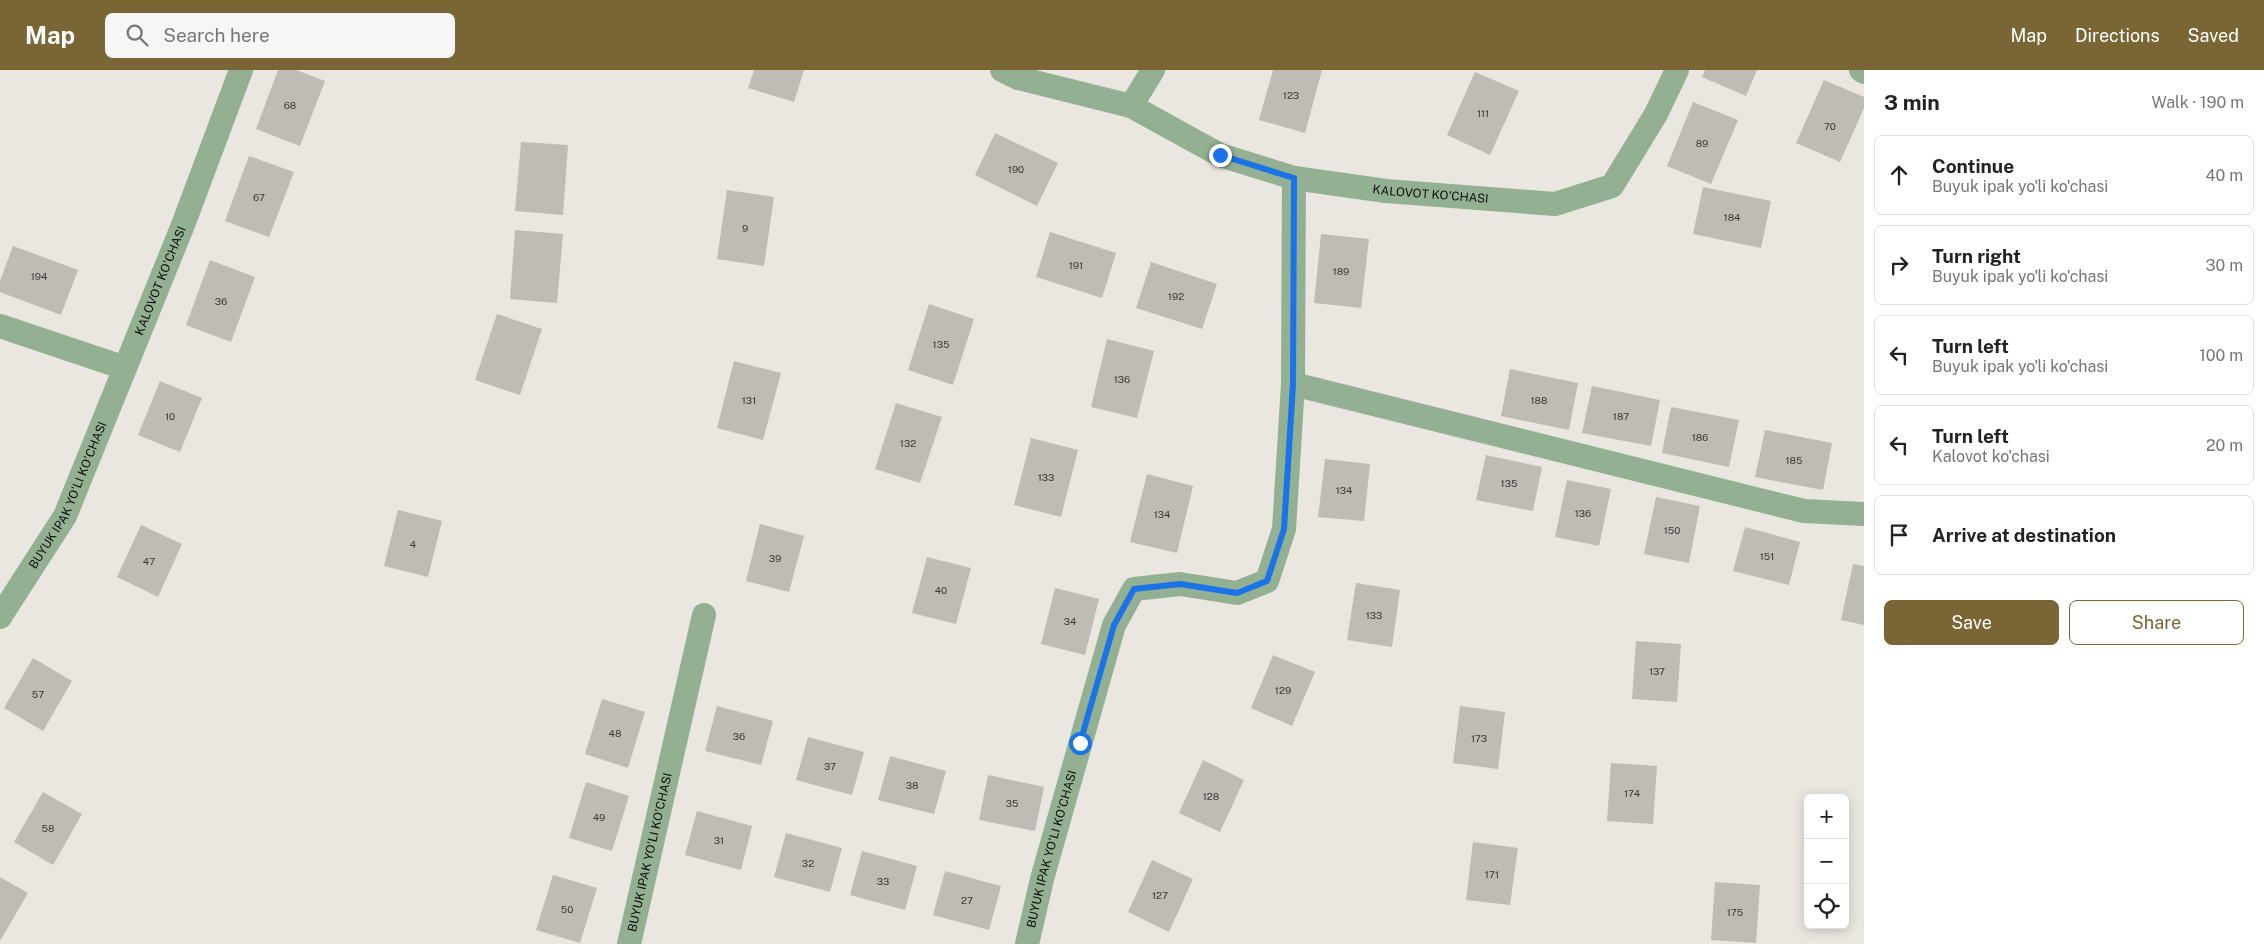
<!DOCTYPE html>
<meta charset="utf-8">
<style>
body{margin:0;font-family:"Public Sans",sans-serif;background:#f6f6f6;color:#222}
.controls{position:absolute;right:15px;bottom:15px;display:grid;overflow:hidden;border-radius:8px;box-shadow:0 2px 12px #0003}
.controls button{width:45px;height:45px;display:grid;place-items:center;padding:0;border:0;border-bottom:1px solid #e0e0e0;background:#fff;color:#222;font:25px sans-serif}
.stop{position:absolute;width:15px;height:15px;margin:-11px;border:4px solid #1a73e8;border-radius:50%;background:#fff}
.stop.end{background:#1a73e8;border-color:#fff;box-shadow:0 1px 5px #0008}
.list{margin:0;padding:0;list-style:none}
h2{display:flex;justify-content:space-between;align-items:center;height:65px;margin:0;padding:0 20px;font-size:21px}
h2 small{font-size:16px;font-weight:400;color:#767676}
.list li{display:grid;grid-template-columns:32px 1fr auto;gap:15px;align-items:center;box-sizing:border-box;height:80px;margin:0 10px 10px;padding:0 10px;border:1px solid #e0e0e0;border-radius:8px}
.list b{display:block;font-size:19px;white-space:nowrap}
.list p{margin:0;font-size:16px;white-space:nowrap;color:#767676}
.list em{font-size:16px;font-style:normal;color:#767676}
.actions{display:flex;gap:10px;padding:15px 20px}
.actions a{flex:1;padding:11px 0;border:1px solid #7a6635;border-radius:8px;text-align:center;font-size:18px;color:#7a6635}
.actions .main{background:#7a6635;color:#fff}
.icon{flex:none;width:28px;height:28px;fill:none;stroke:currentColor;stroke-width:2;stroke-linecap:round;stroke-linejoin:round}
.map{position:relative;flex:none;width:1864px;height:874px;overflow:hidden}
header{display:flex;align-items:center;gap:30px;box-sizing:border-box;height:70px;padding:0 25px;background:#7a6635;color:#fff}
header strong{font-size:24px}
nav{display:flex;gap:28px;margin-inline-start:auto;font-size:18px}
.search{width:350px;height:45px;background:#f6f6f6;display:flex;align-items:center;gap:12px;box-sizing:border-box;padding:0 18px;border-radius:8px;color:#767676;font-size:19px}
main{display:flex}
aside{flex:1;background:#fff}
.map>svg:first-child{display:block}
</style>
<header>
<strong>Map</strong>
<div class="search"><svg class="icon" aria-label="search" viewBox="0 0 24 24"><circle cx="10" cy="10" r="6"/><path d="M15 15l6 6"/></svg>Search here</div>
<nav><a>Map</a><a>Directions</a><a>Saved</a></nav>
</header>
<main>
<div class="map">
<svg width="1864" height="874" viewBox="0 0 1864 874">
<rect width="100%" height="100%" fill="#eae6e0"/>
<path fill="#bfbcb5" d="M278,0H296L325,11L300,76L256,59Z
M754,0H804L794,32L748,18Z
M1273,0H1322L1305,63L1259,50Z
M1705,0H1757L1746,26L1702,7Z
M1475,2L1519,21L1490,85L1447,65Z
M1824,10L1864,27V38L1840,92L1796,73Z
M1693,32L1738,50L1711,114L1667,96Z
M995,63L1058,93L1037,136L975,105Z
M521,72L568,75L563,145L515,141Z
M249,86L294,102L269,167L225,151Z
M1703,117L1771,131L1761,178L1693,164Z
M727,120L774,127L764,196L717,189Z
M515,160L563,164L557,233L510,229Z
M1050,162L1116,183L1102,228L1036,207Z
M1321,164L1369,169L1361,238L1314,233Z
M13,176L78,200L61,245L0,222V211Z
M210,190L255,207L231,272L186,255Z
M1151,192L1217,214L1202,259L1136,238Z
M929,234L974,249L953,315L908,300Z
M497,244L542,259L520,325L475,310Z
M1107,269L1154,281L1137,348L1091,337Z
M734,291L781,303L763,370L717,358Z
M1510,299L1578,313L1569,360L1501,346Z
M160,311L202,328L180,382L138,365Z
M1592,316L1660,330L1651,376L1582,363Z
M896,333L942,347L920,413L875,399Z
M1671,337L1739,350L1729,397L1662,383Z
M1765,360L1832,373L1823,420L1755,407Z
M1031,368L1078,380L1061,447L1014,435Z
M1486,385L1542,397L1533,441L1476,430Z
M1325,389L1370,394L1364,451L1318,447Z
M1147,404L1193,416L1177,483L1130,472Z
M1567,410L1611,419L1599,476L1555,467Z
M1656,427L1700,436L1689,493L1644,484Z
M398,440L442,451L428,507L384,496Z
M760,454L804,466L789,522L746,511Z
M141,455L182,474L158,527L117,507Z
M1745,457L1800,472L1789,515L1733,501Z
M927,487L971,498L956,554L912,543Z
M1853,494L1864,496V555L1841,550Z
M1356,513L1400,520L1392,577L1347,570Z
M1055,518L1099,529L1085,585L1041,574Z
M1636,571L1681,574L1677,632L1632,629Z
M1273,585L1315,602L1292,656L1251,638Z
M33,588L72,611L43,661L4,638Z
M602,629L645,642L628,698L585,684Z
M717,636L773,651L761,695L705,681Z
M1460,636L1505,642L1498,699L1453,693Z
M808,667L864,682L852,725L796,710Z
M890,686L946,701L934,744L878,730Z
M1203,690L1244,710L1220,762L1179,743Z
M1611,693L1657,696L1653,754L1607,751Z
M988,705L1044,717L1035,761L979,750Z
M586,712L629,726L612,781L569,768Z
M43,722L82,744L53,795L14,772Z
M697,741L752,756L741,800L685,785Z
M786,763L842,778L830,822L774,807Z
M1473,772L1518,778L1510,835L1466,830Z
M862,781L917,796L905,840L850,825Z
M1152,790L1193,809L1169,862L1128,842Z
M945,801L1001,816L989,860L933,845Z
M553,805L597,818L580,873L536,860Z
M0,807L28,823L0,871Z
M1715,812L1760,815L1756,873L1711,870Z"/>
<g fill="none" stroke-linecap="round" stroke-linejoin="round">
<g stroke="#93b192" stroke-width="24">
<path id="s1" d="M1002,0L1018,8L1131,36L1220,85L1294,108L1386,121L1555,134L1612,116L1656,44L1677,0"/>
<path d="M1861,0L1864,2"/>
<path d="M1131,36L1153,0"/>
<path d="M0,256L125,298"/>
<path d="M1293,314L1804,441L1864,444"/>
<path id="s2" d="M0,547L65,446L183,155L241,0"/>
<path id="s3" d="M629,874L704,545"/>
<path id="s4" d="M1027,874L1042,809L1114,555L1134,519L1180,514L1237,523L1267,511L1284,459L1293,314L1294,108"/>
</g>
</g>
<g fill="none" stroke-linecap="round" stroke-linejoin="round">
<path stroke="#1a73e8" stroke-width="6" d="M1080,673L1114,555L1134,519L1180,514L1237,523L1267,511L1284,459L1293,314L1294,108L1220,85"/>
</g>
<g text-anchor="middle" stroke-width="4" stroke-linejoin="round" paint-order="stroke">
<g font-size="10" fill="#3a3936">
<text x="1291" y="29">123</text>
<text x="290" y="39">68</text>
<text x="1483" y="47">111</text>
<text x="1830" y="60">70</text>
<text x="1702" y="77">89</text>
<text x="1016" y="103">190</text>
<text x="259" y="131">67</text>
<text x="1732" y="151">184</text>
<text x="745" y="162">9</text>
<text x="1076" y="199">191</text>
<text x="1341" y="205">189</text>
<text x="39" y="210">194</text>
<text x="1176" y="230">192</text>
<text x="221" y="235">36</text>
<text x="941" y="278">135</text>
<text x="1122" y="313">136</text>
<text x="749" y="334">131</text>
<text x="1539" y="334">188</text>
<text x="170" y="350">10</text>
<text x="1621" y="350">187</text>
<text x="1700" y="371">186</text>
<text x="908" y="377">132</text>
<text x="1794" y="394">185</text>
<text x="1046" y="411">133</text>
<text x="1509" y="417">135</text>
<text x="1344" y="424">134</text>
<text x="1583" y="447">136</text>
<text x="1162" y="448">134</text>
<text x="1672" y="464">150</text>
<text x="413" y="478">4</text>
<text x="1767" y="490">151</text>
<text x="775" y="492">39</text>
<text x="149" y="495">47</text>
<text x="941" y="524">40</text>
<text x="1374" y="549">133</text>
<text x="1070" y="555">34</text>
<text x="1657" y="605">137</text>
<text x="1283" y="624">129</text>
<text x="38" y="628">57</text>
<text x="615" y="667">48</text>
<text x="739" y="670">36</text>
<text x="1479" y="672">173</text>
<text x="830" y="700">37</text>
<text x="912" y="719">38</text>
<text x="1632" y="727">174</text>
<text x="1211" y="730">128</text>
<text x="1012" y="737">35</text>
<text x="599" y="751">49</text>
<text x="48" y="762">58</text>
<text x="719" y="774">31</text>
<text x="808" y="797">32</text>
<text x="1492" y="808">171</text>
<text x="883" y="815">33</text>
<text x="1160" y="829">127</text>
<text x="967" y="834">27</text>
<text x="567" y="843">50</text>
<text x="1735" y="846">175</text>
</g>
<g font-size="12" fill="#0e0d0b" stroke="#f8f4ed">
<text dy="4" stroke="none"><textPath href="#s1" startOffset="451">KALOVOT KO'CHASI</textPath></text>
<text dy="4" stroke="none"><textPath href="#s2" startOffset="374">KALOVOT KO'CHASI</textPath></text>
<text dy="4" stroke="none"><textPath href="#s2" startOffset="140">BUYUK IPAK YO'LI KO'CHASI</textPath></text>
<text dy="4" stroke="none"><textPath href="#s4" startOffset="98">BUYUK IPAK YO'LI KO'CHASI</textPath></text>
<text dy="4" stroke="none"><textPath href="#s3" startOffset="94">BUYUK IPAK YO'LI KO'CHASI</textPath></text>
</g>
</g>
</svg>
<div class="controls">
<button>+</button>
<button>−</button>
<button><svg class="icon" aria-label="locate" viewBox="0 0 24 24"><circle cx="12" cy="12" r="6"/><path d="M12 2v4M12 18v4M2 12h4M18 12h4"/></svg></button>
</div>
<div class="stop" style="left:1080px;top:673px"></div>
<div class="stop end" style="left:1220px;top:85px"></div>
</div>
<aside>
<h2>3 min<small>Walk · 190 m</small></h2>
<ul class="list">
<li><svg class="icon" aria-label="ahead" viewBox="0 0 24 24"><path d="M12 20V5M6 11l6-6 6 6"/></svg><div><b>Continue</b><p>Buyuk ipak yo'li ko'chasi</p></div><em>40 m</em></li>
<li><svg class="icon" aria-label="right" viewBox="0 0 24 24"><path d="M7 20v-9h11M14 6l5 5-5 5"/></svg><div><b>Turn right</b><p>Buyuk ipak yo'li ko'chasi</p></div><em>30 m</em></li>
<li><svg class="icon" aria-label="left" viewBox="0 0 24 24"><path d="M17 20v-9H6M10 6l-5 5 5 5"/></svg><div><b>Turn left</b><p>Buyuk ipak yo'li ko'chasi</p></div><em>100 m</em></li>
<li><svg class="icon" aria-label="left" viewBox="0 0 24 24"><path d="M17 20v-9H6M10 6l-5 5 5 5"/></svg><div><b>Turn left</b><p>Kalovot ko'chasi</p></div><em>20 m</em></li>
<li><svg class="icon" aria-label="arrive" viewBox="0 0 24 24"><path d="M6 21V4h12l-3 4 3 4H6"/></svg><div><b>Arrive at destination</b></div></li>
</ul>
<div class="actions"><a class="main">Save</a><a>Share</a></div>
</aside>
</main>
